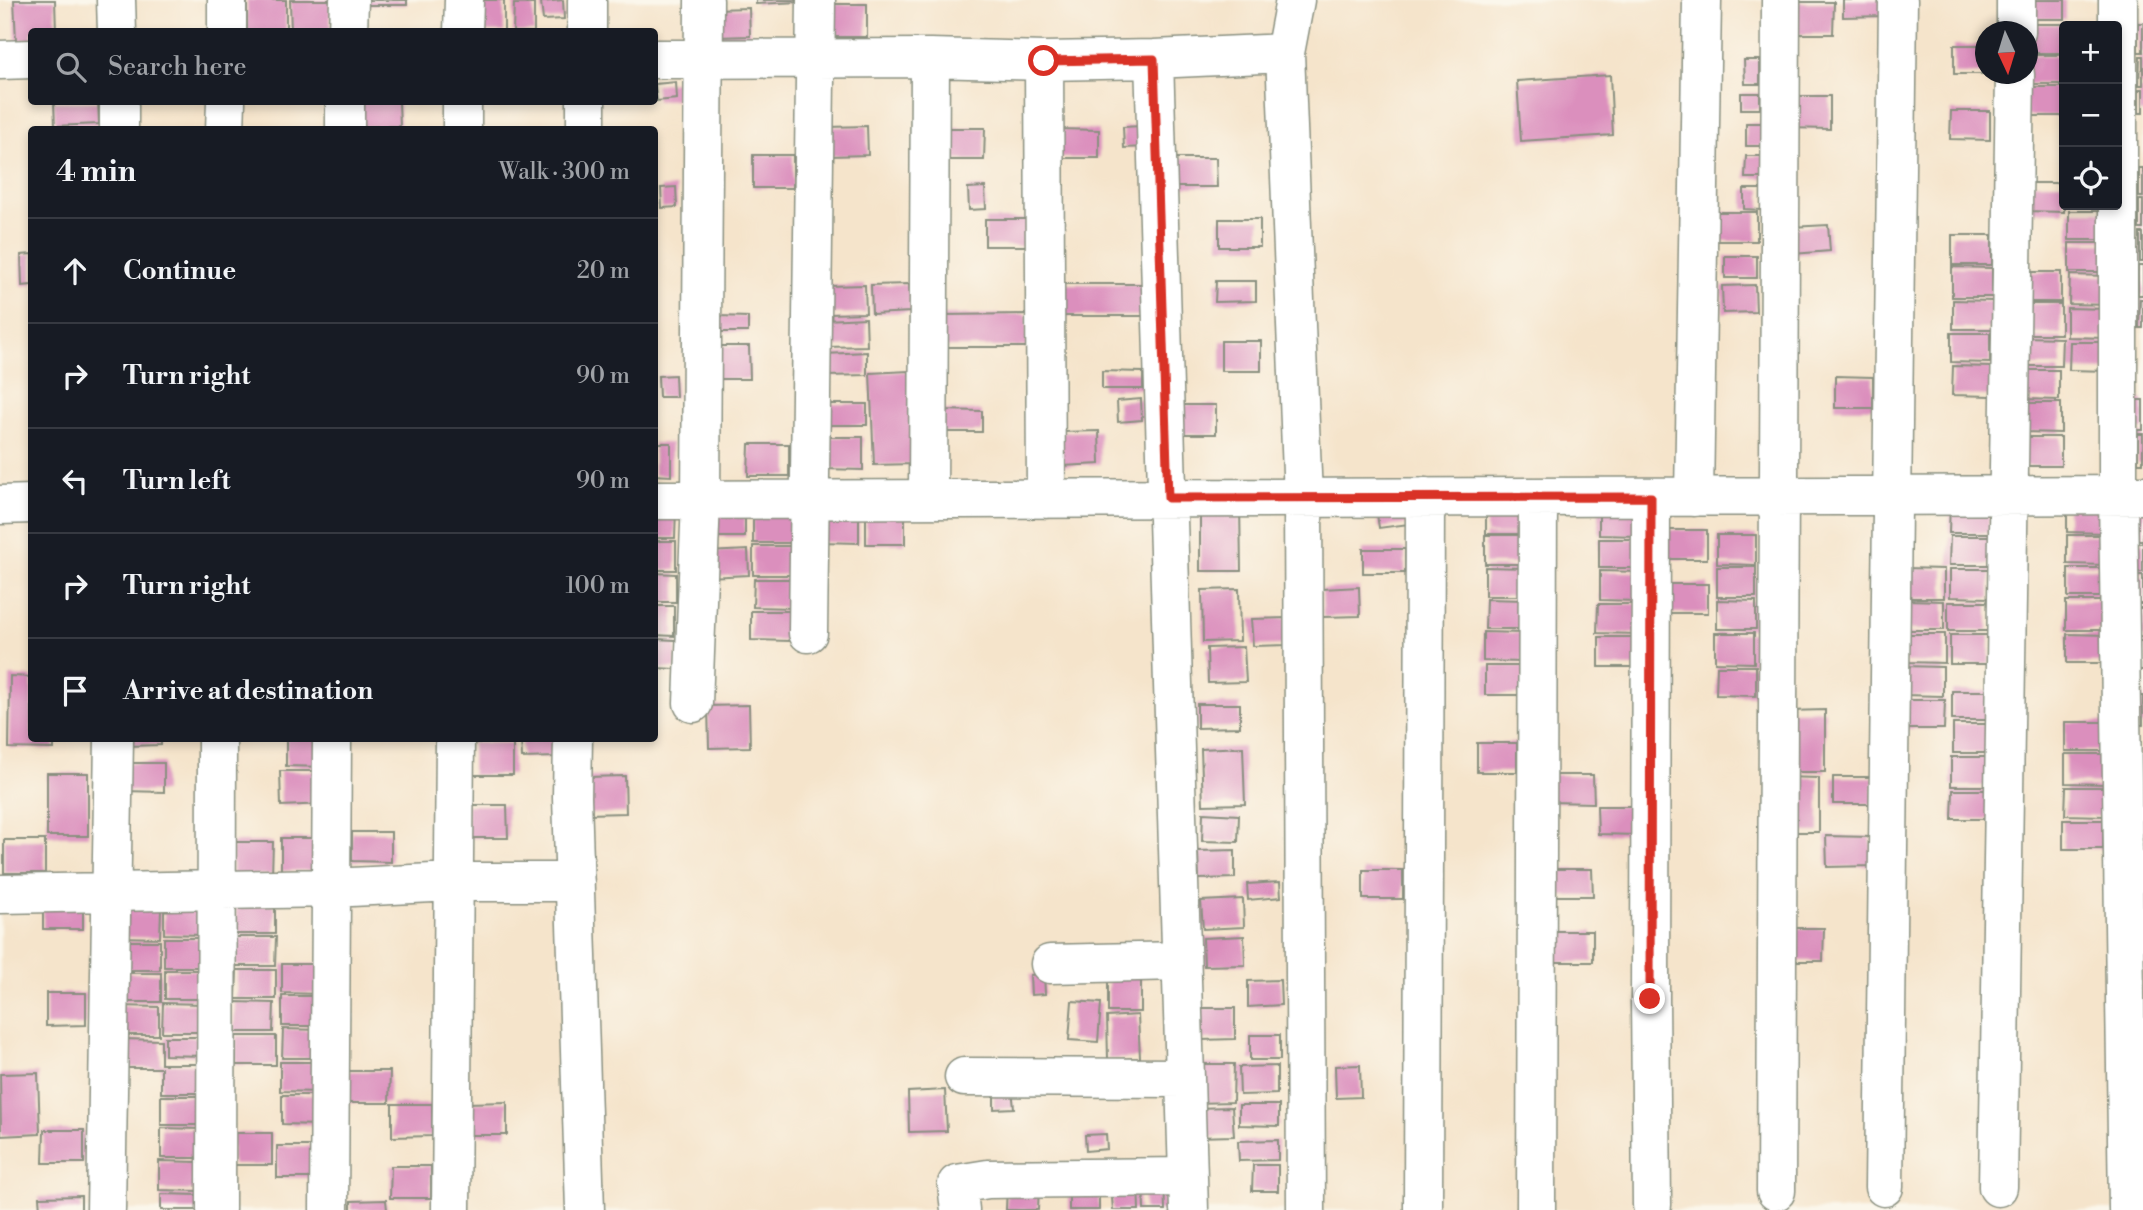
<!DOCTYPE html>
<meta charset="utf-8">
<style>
body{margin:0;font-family:"Libre Bodoni",serif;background:#242831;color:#f1f3f6}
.controls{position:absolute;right:21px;top:21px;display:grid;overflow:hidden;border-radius:7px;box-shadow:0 4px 10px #0003}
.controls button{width:63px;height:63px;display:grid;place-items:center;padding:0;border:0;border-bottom:2px solid #363941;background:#171b24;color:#f1f3f6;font:35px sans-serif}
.compass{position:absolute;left:1975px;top:21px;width:63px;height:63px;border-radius:50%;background:#171b24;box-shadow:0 4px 10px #0003;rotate:176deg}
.stop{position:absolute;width:21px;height:21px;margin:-16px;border:5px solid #d93025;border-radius:50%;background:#fff}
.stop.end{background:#d93025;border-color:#fff;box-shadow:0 2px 7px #0008}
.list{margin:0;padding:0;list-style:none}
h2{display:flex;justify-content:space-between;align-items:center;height:91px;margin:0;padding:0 28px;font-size:30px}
h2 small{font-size:23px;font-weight:400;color:#9ea1a6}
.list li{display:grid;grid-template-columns:46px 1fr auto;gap:21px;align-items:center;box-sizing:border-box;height:105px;padding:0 28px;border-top:2px solid #363941}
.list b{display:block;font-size:26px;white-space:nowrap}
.list em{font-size:23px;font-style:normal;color:#9ea1a6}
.icon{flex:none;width:38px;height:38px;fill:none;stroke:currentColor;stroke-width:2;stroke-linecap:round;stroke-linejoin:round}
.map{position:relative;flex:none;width:2143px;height:1210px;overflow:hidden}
.search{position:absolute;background:#171b24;box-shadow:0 4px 10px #0003;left:28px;top:28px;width:630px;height:77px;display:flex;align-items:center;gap:18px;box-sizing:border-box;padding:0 24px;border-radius:7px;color:#9ea1a6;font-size:26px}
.panel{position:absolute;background:#171b24;box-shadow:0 4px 10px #0003;left:28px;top:126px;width:630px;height:616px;border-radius:7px}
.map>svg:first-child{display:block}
</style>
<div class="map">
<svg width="2143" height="1210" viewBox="0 0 2143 1210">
<rect width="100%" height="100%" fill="#fbf7ec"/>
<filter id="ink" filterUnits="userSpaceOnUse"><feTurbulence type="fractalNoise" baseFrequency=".0143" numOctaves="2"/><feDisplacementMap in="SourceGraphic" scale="14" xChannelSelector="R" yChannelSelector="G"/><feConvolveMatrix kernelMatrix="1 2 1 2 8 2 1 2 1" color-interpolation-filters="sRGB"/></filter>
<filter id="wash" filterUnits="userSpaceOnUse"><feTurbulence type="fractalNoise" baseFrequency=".00686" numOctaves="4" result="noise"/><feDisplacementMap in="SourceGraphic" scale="28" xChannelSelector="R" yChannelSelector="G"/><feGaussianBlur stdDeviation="1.57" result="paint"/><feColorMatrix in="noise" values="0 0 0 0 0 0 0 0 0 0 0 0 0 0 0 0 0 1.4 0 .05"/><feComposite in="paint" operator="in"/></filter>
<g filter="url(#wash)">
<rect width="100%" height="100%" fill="#f5e4cb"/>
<g id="blocks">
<path fill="#db8fbd" d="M14,0H55L56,32H32V40H16Z
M247,0H286V32H247Z
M290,0H330L331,32H291Z
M363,0H407V5H362Z
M482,0H504V32H482Z
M563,0L564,19L543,20L541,2Z
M756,0H800V2L756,4Z
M1843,0H1884V16L1843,17Z
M2026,0H2065V19H2026Z
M1795,2H1834L1833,34H1794Z
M514,4H534V32H513Z
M826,4H867V37H826Z
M749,8L750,36L716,37L715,9Z
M2138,23H2143V52H2138Z
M2025,24H2064V53H2028V32Z
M1954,45H1986V74H1954Z
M2028,55H2064V84H2025L2028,74Z
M2140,56H2143V85H2139Z
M1744,60H1760V84H1745Z
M1610,75L1613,135L1521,141L1517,81Z
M676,82L677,99L657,101L655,84Z
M2025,87H2064V116H2025Z
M2139,89H2143V113H2139Z
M1741,93H1760V109H1741Z
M1789,96H1830V129L1789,128Z
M54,102H98L99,124L55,126Z
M357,102H399L400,126L358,127Z
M1951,111H1990V140L1950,139Z
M1746,123H1763V146H1746Z
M867,126L868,155L829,156L828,127Z
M1142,126L1144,147L1124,148L1123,127Z
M944,128H985L984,160H944Z
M1058,129L1099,130V158H1059Z
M753,155H793V188H753Z
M1746,156H1764V178H1745Z
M1176,158H1216L1217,187H1176Z
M2139,168H2143V197H2139Z
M2025,183H2064V212L2025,211Z
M676,187L677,207L662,208L661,188Z
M985,187L986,209L969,210L968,188Z
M1744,189H1761V210L1744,209Z
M2139,200H2143V229H2139Z
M2069,211H2108V240H2069Z
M1718,212H1757V241H1717Z
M985,219H1027V246H985Z
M1219,219H1260V247H1219Z
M1828,225L1830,251L1793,254L1791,227Z
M2140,233H2143V262H2140Z
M1952,235H1992V265H1952Z
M2069,243H2108V272H2069Z
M32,254V285L22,286L21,255Z
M1725,256H1757V278H1725Z
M2138,266H2143V295H2138Z
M1952,267L1992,268V297H1952Z
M2022,272H2061V302H2021Z
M2070,275L2109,276V305L2069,304Z
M1216,281H1256V301L1215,302Z
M909,284L911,312L872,314L871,285Z
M1056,284H1144V316H1056Z
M865,285L866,313L829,314L828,286Z
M1755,285L1756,312L1723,313L1722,286Z
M2140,299H2143V328H2139Z
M1953,300L1993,301L1992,329H1953Z
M2021,304H2061V334H2021Z
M2067,308L2107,309V338L2067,337Z
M1027,314V347H941V315Z
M719,316L748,317V332H719Z
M866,318L867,346L826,347L825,320Z
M1951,333H1990V363L1951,362Z
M2022,337L2062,338L2061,366H2022Z
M1221,341H1261V371H1221Z
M2070,342H2109L2108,371L2069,370Z
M709,346H749L750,379H709Z
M867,352V375L826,376L825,354Z
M1953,366L1992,367L1991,396L1952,395Z
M2020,370H2059V400L2020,399Z
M909,371L913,464L874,465L870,373Z
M1102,371L1143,372V389H1102Z
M675,375L676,397H659L658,376Z
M1835,376L1873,377V408H1835Z
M1141,399L1142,420L1118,422L1117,401Z
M2137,400H2143V430H2137Z
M2022,403H2061V433L2021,432Z
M824,404H867V425H824Z
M1175,405H1216V434H1176Z
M940,410L982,411V432H940Z
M1099,431L1100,464L1062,466L1061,432Z
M2138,434H2143V463H2138Z
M823,437H863V470L823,469Z
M2022,437H2061V466H2022Z
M654,443H671V476L654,475Z
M749,444H789V476H748Z
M1200,503H1240L1241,571H1200Z
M1406,503L1409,524L1379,528L1376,507Z
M1950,503L1989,504V533H1949Z
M2067,503H2107L2106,533L2067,532Z
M1486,504L1526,505L1525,534H1486Z
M1599,506L1638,507V536L1599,535Z
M654,508H676L675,538H654Z
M706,508H745V537H706Z
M2136,511H2143V540H2136Z
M753,513L792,514V543H753Z
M820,513H859V543L820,542Z
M866,515H905V544H866Z
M1667,530H1707V559H1667Z
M1485,535H1524V564H1485Z
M1717,535H1756V565L1717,564Z
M2067,535H2106V565L2067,564Z
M1950,536H1989V565H1949Z
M1599,539H1638V568H1599Z
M654,541H676V570H654Z
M2136,543H2143V572H2136Z
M753,546H793L792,575H753Z
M1363,549H1405V573H1363Z
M748,550L749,575L707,577V552Z
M1485,567L1525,568L1524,596H1485Z
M1717,567H1756V597H1717Z
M1905,568L1944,569V598H1905Z
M2068,568H2107V597H2068Z
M1950,569H1990V598L1950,597Z
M1600,571L1639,572V601L1600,600Z
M654,573L676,574V602H654Z
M2136,575H2143V604H2136Z
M754,579H793V608L753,607Z
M1668,584H1708V613H1668Z
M1359,587L1360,616L1323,617L1322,589Z
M1239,589L1240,641L1203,642L1202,590Z
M1486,599L1525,600V629H1485Z
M1717,600L1756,601V629H1717Z
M1905,600L1944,601V630H1905Z
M2066,601H2105V630H2066Z
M1948,602H1988V631H1948Z
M1598,604H1637V634L1597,633Z
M654,606H674V636L654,635Z
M2134,608H2143V637H2134Z
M751,611H791L790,641L751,640Z
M1286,618L1287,645L1253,646L1251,619Z
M1483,632L1523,633V662L1483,661Z
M1715,633H1754V663L1715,662Z
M1905,634H1945V663L1905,662Z
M2067,634L2107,635L2106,663H2067Z
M1950,635H1990L1989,664H1950Z
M1599,637H1639V667H1599Z
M654,639L676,640V669L654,668Z
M2136,641H2143V670H2135Z
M1244,647L1246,682L1208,683L1207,648Z
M1485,666H1525L1524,695H1485Z
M1717,666H1756V696L1716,695Z
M1903,666L1943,667V696L1903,695Z
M10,676L32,677V738H54V749L9,748Z
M1952,691H1992V720H1952Z
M2138,696H2143V725H2138Z
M1905,700H1945L1944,729H1905Z
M1197,704H1240V727L1197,728Z
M749,705L750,747L709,748L708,706Z
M1825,710V772H1788V711Z
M2065,722H2104V751H2065Z
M1953,724H1992V753H1953Z
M126,738H161V745L126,746Z
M286,738H326V767L286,766Z
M521,738H555L556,757L522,758Z
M472,743H513V775H472Z
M1477,743H1517V772H1477Z
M1243,747L1245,804L1203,805L1201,749Z
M2065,754H2104V784L2065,783Z
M1951,757H1990V786H1951Z
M125,763H164V792L124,791Z
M280,771H324L325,804L281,806Z
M47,773H88V836H47Z
M1551,775H1593L1594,803L1550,802Z
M625,776L626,813L587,814L586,777Z
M1782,777L1819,778V832H1782Z
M1833,777H1874L1873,804H1833Z
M2066,787H2105V816L2065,815Z
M1953,790H1992L1991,819H1952Z
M467,805H507L508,838H467Z
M1597,806H1638V835L1598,834Z
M1203,813L1239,815L1238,842L1202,841Z
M2063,820H2103V849H2063Z
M352,832H391V862L352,861Z
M1826,836L1871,837L1872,866L1827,867Z
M281,838H321V870L281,871Z
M4,840H45V873H4Z
M232,842H273L272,875H232Z
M1235,850V878L1199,879L1198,851Z
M1556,869H1592L1593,896H1556Z
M1363,870H1403V899H1363Z
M1280,882L1281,897L1248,900L1247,884Z
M43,897H83V929H43Z
M1243,899L1244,927L1203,929L1201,901Z
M164,905L204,906L203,935L164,934Z
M236,905H275V934H236Z
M121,908L161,909L160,938L121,937Z
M1784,928H1824L1823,961H1784Z
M1552,931H1593V962H1552Z
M1244,936L1245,965L1204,966L1203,938Z
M236,937H276L275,966H236Z
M164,938H204L203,967H164Z
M121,941H160V970H121Z
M282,964H321V994L282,993Z
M165,970H204V999H165Z
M237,970H276V999H236Z
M1108,971H1141V1012H1108Z
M122,973H161V1002H122Z
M1044,974L1045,994L1031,995L1030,975Z
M1280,980L1281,1005L1248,1007V981Z
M46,993H86V1025L46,1026Z
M282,996H321V1026H282Z
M1072,1001L1101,1003L1098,1042L1069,1040Z
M235,1002L274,1003L273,1032H234Z
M163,1003L202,1004L201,1032H162Z
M120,1006L159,1007V1035H120Z
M1199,1008H1235V1039L1201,1040Z
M1138,1015L1140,1058L1108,1059L1107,1017Z
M283,1029L322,1030V1058H282Z
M1250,1035H1280V1060H1250Z
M236,1036H276V1065H236Z
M165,1037H203V1056L165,1055Z
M122,1039L161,1040V1064H200V1093H161V1068H122Z
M280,1062H320V1092L280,1091Z
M1195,1064H1234L1233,1102L1194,1103Z
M1360,1065L1361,1097L1336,1098L1335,1066Z
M1277,1066V1094L1240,1095L1239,1067Z
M349,1071H390L389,1103H349Z
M38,1073L40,1134L1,1136L0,1074Z
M1012,1089L1014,1108L994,1109V1090Z
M945,1090L947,1131L909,1132L908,1092Z
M282,1095H322V1125L282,1124Z
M161,1096H200V1125H161Z
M507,1102V1135H466V1103Z
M392,1104H432V1136L392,1137Z
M1239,1105H1279V1126L1239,1125Z
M1232,1107L1234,1136L1196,1137L1195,1108Z
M161,1128L200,1129V1158H161Z
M44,1130H84V1163H43Z
M232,1133H272V1165H232Z
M1106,1134L1107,1149L1086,1151L1085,1135Z
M1278,1140V1160L1239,1161L1238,1141Z
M277,1146H318V1178H277Z
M159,1161L198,1162V1191L159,1190Z
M1253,1165H1278V1191H1252Z
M391,1166H431V1198H390Z
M1099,1180V1210H1069V1181Z
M1164,1180L1165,1210H1144L1143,1181Z
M1007,1184H1039L1038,1210H1006Z
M1138,1184L1139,1210H1113L1111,1185Z
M161,1194L200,1195V1210H161Z
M81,1196V1210H40L39,1197Z
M386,1200L387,1210H351V1201Z"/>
</g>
</g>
<g filter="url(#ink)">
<use href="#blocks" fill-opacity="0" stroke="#8a9080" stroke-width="2"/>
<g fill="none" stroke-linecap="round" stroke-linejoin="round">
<g stroke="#8a9080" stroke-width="41">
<path id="minor" d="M116,0L117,32
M1295,0L1285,53L1303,498L1306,1210
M2118,0V495L2128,1210
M227,32V0
M348,32L349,0
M463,32L464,0
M587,32V0
M2016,32V0
M654,59L930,58L1044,61L1154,59L1285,53
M1154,59L1188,1177
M0,60L32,59
M1044,61L1046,499
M119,102V130
M225,130L226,102
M345,130V102
M462,130V102
M586,130V102
M1651,497L1650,999L1652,1205
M1694,497L1702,0
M928,499L930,58
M654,500L2143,495
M0,505L32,504
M808,633L816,0
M693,703L701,500L704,0
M573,738L572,797L585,1210
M0,894L331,888L453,882H575
M1050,964L1181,961
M964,1077L1185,1078
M1884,1187L1898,0
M1998,1187L2015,74
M1776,1191L1781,0
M1536,1209L1538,497
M106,1210L114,738
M216,1210L217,738
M329,1210L332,738
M451,1210L455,738
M960,1210L957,1184L988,1179L1188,1177L1189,1210
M1423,1210L1425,497"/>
</g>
<use href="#minor" stroke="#fff" stroke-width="38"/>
</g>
</g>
<g fill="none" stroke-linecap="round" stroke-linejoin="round" filter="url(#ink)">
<path stroke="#d93025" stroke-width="9" d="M1044,61L1154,59L1168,498L1651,497L1650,999"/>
</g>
</svg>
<div class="controls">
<button>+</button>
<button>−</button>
<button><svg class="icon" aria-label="locate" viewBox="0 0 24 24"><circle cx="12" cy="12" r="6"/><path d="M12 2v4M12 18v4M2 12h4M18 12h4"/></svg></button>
</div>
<svg class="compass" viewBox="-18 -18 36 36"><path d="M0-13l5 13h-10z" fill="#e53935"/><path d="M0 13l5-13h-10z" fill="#9ea1a6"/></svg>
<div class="stop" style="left:1044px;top:61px"></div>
<div class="stop end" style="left:1650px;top:999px"></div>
<div class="search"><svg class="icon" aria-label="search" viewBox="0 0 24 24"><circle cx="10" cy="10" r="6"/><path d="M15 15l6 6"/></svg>Search here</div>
<section class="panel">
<h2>4 min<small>Walk · 300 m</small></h2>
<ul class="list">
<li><svg class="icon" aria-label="ahead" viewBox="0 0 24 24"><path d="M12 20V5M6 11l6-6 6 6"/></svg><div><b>Continue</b></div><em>20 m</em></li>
<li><svg class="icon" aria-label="right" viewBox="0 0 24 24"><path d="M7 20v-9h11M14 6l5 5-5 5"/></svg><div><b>Turn right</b></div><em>90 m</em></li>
<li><svg class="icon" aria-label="left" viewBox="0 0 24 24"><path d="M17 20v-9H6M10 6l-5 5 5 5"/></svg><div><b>Turn left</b></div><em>90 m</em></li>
<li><svg class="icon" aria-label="right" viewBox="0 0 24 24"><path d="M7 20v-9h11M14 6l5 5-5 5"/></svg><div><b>Turn right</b></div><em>100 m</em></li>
<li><svg class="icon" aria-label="arrive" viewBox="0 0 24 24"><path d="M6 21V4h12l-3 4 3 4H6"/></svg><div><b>Arrive at destination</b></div></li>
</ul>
</section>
</div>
